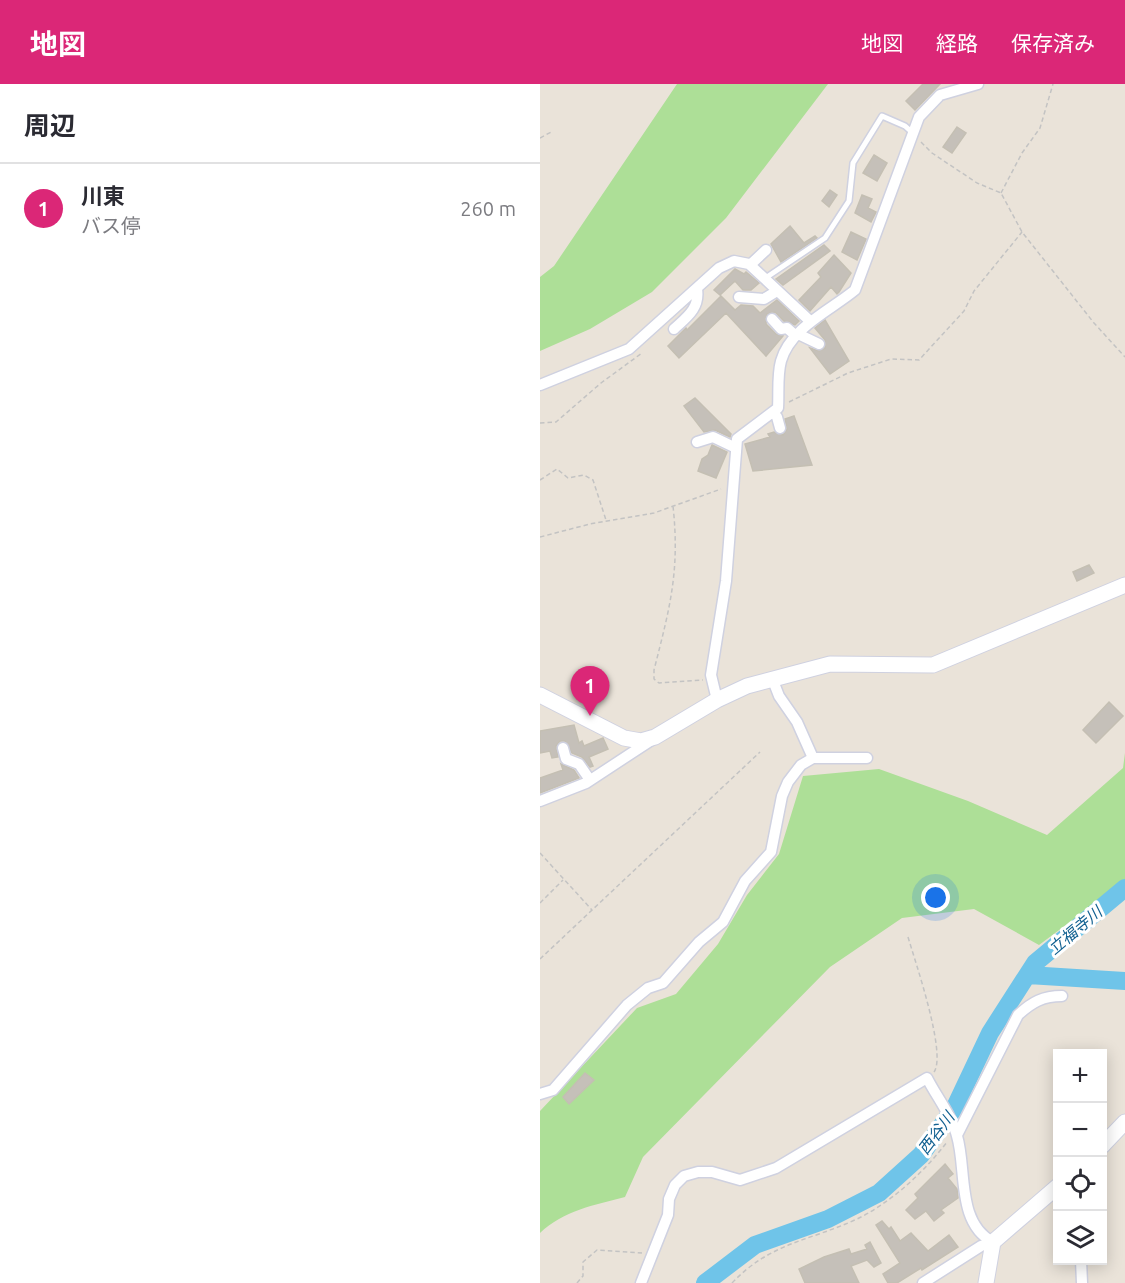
<!DOCTYPE html>
<html lang="ja">
<meta charset="utf-8">
<style>
body{margin:0;font-family:Ubuntu,"Noto Sans JP",sans-serif;background:#f2f2f3;color:#2b2b33}
.controls{position:absolute;right:18px;bottom:18px;display:grid;overflow:hidden;border-radius:0px;box-shadow:0 3px 15px #0003}
.controls button{width:54px;height:54px;display:grid;place-items:center;padding:0;border:0;border-bottom:2px solid #e1e1e2;background:#fff;color:#2b2b33;font:30px sans-serif}
.you{position:absolute;left:396px;top:814px;width:21px;height:21px;margin:-15px;border:4px solid #fff;border-radius:50%;background:#1a73e8;box-shadow:0 0 0 9px #1a73e833}
.badge{display:grid;place-items:center;width:39px;height:39px;border-radius:50%;background:#db2777;color:#fff;font-size:20px;font-weight:700}
.pin{position:absolute;translate:-50% -50px;filter:drop-shadow(0 2px 3px #0008)}
.pin::after{content:'';position:absolute;top:32px;width:21px;height:18px;background:inherit;clip-path:polygon(0 0,100% 0,50% 100%)}
.list{margin:0;padding:0;list-style:none}
h2{display:flex;justify-content:space-between;align-items:center;height:78px;margin:0;padding:0 24px;font-size:26px}
h2 small{font-size:20px;font-weight:400;color:#7c7c81}
.list li{display:grid;grid-template-columns:39px 1fr auto;gap:18px;align-items:center;box-sizing:border-box;height:90px;padding:0 24px;border-top:2px solid #e1e1e2}
.list b{display:block;font-size:22px;white-space:nowrap}
.list p{margin:0;font-size:20px;white-space:nowrap;color:#7c7c81}
.list em{font-size:20px;font-style:normal;color:#7c7c81}
.icon{flex:none;width:33px;height:33px;fill:none;stroke:currentColor;stroke-width:2;stroke-linecap:round;stroke-linejoin:round}
.map{position:relative;flex:none;width:585px;height:1199px;overflow:hidden}
header{display:flex;align-items:center;gap:36px;box-sizing:border-box;height:84px;padding:0 30px;background:#db2777;color:#fff}
header strong{font-size:28px}
nav{display:flex;gap:33px;margin-inline-start:auto;font-size:21px}
main{display:flex}
aside{flex:1;background:#fff}
.map>svg:first-child{display:block}
</style>
<header>
<strong>地図</strong>
<nav><a>地図</a><a>経路</a><a>保存済み</a></nav>
</header>
<main>
<aside>
<h2>周辺<small></small></h2>
<ul class="list">
<li><span class="badge">1</span><div><b>川東</b><p>バス停</p></div><em>260 m</em></li>
</ul>
</aside>
<div class="map">
<svg width="585" height="1199" viewBox="0 0 585 1199">
<rect width="100%" height="100%" fill="#eae3d9"/>
<path fill="#addf97" d="M137,0H288L186,134L112,208L50,245L0,267V193L14,182Z
M585,669V797L499,861L434,825L362,834L290,883L103,1073L85,1113C54,1121 23,1127 0,1149V1027L97,924L136,910L178,860L207,811L239,770L263,692L339,685L428,717L507,751L583,684Z"/>
<g fill="none" stroke-linecap="round" stroke-linejoin="round">
<path stroke="#6fc4e9" stroke-width="18" d="M488,891L585,897
M165,1199L215,1161L288,1135L339,1109L381,1071L415,1023L450,949L495,879L585,804"/>
</g>
<path fill="#c5c0b9" stroke="#c4bfb3" stroke-width="1.5" d="M383,0H400L375,26L366,17Z
M417,43L426,49L412,69L403,63Z
M334,71L347,79L337,97L323,89Z
M290,106L297,111L289,123L282,117Z
M322,111L332,115L328,124L336,128L331,138L315,129Z
M250,142L264,159L275,152L277,154L241,178L231,160Z
M311,148L326,155L317,176L302,168Z
M284,161L290,167L243,201L236,195Z
M294,171L311,189L299,208L297,210L291,203L270,227L259,216L281,193L278,189Z
M195,185L204,190L206,188L219,199L211,206H203L195,197L180,211L174,206Z
M181,212L195,226L201,221L213,222L220,229L237,216L259,237L255,241L244,237L235,228L227,230L226,240L236,250L243,252L226,272L186,229L139,274L128,262L146,244L147,246Z
M285,236L309,277L290,290L270,264L279,267L285,264V256L275,244Z
M155,314L191,350L190,353L175,346L164,348L144,322Z
M254,332L272,381L213,387L205,360L230,353L228,350L234,348L243,351L247,345L245,335Z
M172,361L187,368L176,394L158,387L162,375L168,371Z
M549,481L554,489L537,497L533,488Z
M569,618L583,632L556,659L543,646Z
M34,641L39,659L42,657L44,662L63,654L68,665L49,673L53,682L50,683L42,673L32,669L25,657H20L16,662L18,673L12,674L10,667L0,669V647Z
M21,680L34,686L39,694L0,709V694L23,686Z
M45,989L54,996L29,1020L23,1013Z
M405,1080L413,1090L408,1094L417,1105L418,1114L401,1126L404,1129L394,1137L386,1127L375,1135L366,1126L378,1114L375,1110Z
M342,1137L349,1145L351,1143L360,1157L371,1149L388,1167L409,1151L418,1163L382,1186L381,1184L357,1199H348L343,1190L360,1179L336,1141Z
M330,1158L341,1179L334,1183L327,1176L311,1182L319,1199H265L259,1185L284,1173L309,1165L311,1170L327,1165L325,1161Z"/>
<g fill="none" stroke-linecap="round" stroke-linejoin="round">
<g stroke="#cfd1e0" stroke-width="8">
<path id="lane" d="M224,195L285,154L309,117L313,79L342,32L365,42L374,50"/>
</g>
<g stroke="#cfd1e0" stroke-width="13">
<path id="street" d="M210,181L226,166
M199,213L224,215L237,207
M232,235L241,245L247,244L256,252
M134,245C147,233 160,224 157,205
M258,250L279,260
M0,301L89,265L179,184L194,177L209,180L270,237
M233,328L237,333L240,344
M157,358L173,353L196,364
M177,616L171,591L186,497L197,355L238,324C239,309 237,291 241,277C250,244 291,226 315,206L379,33L400,11L438,0
M23,664L26,675L39,680L50,696
M273,674H327
M0,717L46,699L110,657
M0,1010L13,1006L87,921L108,904L123,899L159,858L183,838L205,797L231,768L242,712L248,698L261,681L273,674L257,638L239,612L232,594
M417,1051L478,931C492,918 503,912 522,912
M541,1176L542,1199
M101,1199L128,1131L129,1115L135,1101L144,1092L158,1088H172L200,1096L236,1084L387,994C396,1012 412,1032 417,1052C427,1085 416,1139 453,1158
M383,1199L441,1162L453,1158"/>
</g>
<g stroke="#cfd1e0" stroke-width="17">
<path id="secondary" d="M0,611L84,654L101,657L115,653L177,616L207,602L290,580L393,581L585,501
M562,1062L585,1038
M446,1199L453,1158L518,1102"/>
</g>
<path stroke="#c3c3c3" stroke-width="1.5" stroke-dasharray="4.5 3" stroke-linecap="butt" d="M0,54L13,47
M381,58L392,69L437,99L461,109L482,148L554,239L585,273
M461,109L482,69L500,44L513,0
M249,318L308,289L351,275L379,276L424,227L434,207L482,148
M0,339L16,338L61,299L102,269
M0,396L17,385L28,394L44,391L53,396L66,436
M133,422C140,487 130,523 114,586V595L119,599L163,596
M0,453L50,440L114,429L181,405
M0,769L52,826
M0,819L23,796
M368,853C375,877 407,970 394,988
M0,875L220,668
M37,1199L43,1192V1178L57,1166L102,1169
M192,1199C231,1158 270,1157 317,1135C352,1118 384,1088 407,1058"/>
<use href="#lane" stroke="#fff" stroke-width="5"/>
<use href="#street" stroke="#fff" stroke-width="10"/>
<use href="#secondary" stroke="#fff" stroke-width="15"/>
</g>
<g text-anchor="middle" stroke-width="6" stroke-linejoin="round" paint-order="stroke">
<g font-size="16" font-style="italic" fill="#126191" stroke="#fff">
<text transform="translate(535 846) rotate(-40)" y="6">立福寺川</text>
<text transform="translate(396 1049) rotate(-53)" y="6">西谷川</text>
</g>
</g>
</svg>
<div class="controls">
<button>+</button>
<button>−</button>
<button><svg class="icon" aria-label="locate" viewBox="0 0 24 24"><circle cx="12" cy="12" r="6"/><path d="M12 2v4M12 18v4M2 12h4M18 12h4"/></svg></button>
<button><svg class="icon" aria-label="layers" viewBox="0 0 24 24"><path d="M12 4l9 5-9 5-9-5zM3 14l9 5 9-5"/></svg></button>
</div>
<div class="you"></div>
<div class="pin badge" style="left:50px;top:632px">1</div>
</div>
</main>
